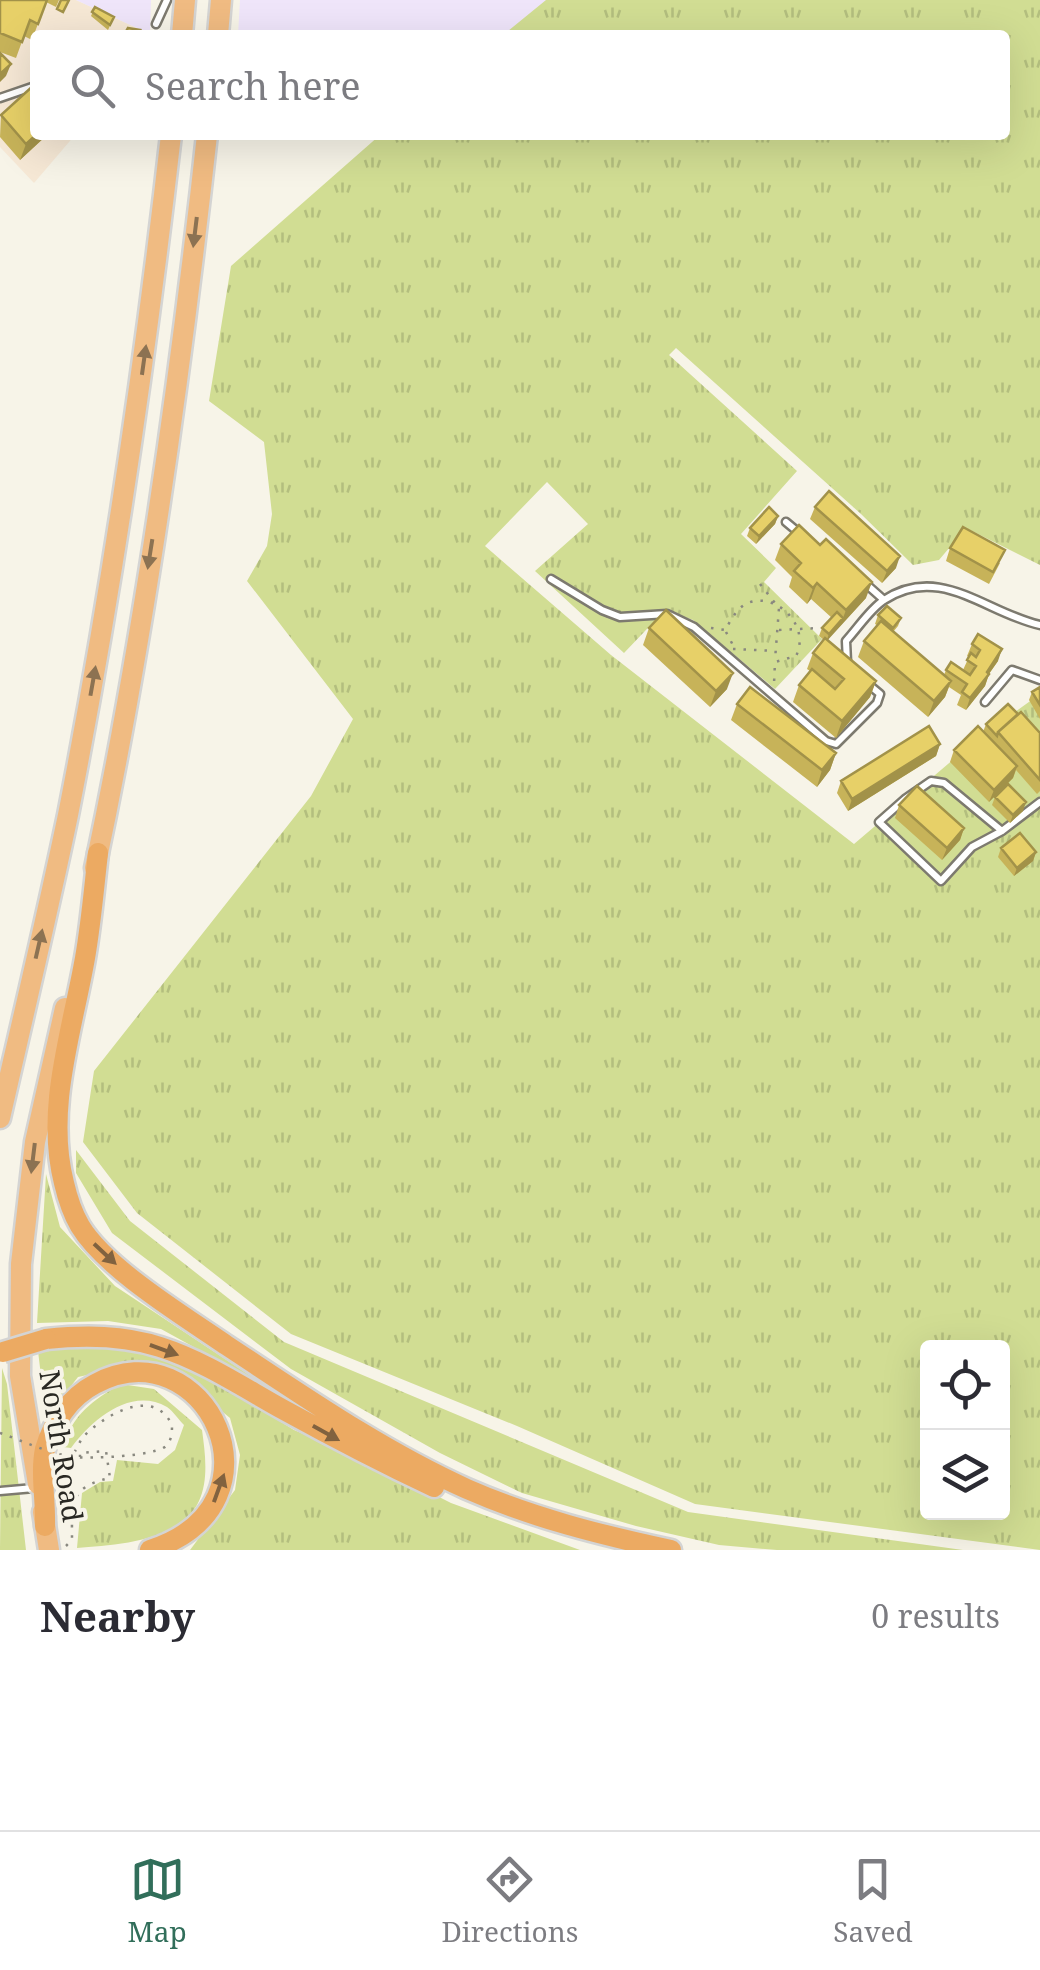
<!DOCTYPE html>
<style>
body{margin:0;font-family:"Noto Serif",serif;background:#f7f7f7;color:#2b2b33}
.controls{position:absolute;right:30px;bottom:30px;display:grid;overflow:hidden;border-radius:10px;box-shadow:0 10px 40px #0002}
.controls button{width:90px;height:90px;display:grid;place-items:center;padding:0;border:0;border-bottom:2px solid #e1e1e2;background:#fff;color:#2b2b33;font:50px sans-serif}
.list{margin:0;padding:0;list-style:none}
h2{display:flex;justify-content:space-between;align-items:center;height:130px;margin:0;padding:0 40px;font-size:42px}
h2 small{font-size:32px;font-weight:400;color:#7c7c81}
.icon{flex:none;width:55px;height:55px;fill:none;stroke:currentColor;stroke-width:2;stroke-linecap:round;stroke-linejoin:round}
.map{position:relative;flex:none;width:1040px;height:1550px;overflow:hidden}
.search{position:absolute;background:#fff;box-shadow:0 10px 40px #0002;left:30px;right:30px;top:30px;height:110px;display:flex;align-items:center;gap:25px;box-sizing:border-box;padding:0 35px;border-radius:10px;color:#7c7c81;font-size:38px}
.sheet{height:280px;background:#fff}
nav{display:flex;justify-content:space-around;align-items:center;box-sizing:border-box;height:140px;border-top:2px solid #e1e1e2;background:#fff;font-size:28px;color:#7c7c81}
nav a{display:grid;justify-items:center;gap:5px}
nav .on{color:#316e5a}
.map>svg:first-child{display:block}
</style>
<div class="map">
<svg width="1040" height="1550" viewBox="0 0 1040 1550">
<defs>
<pattern id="grass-tufts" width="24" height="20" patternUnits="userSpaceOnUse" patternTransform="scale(2.5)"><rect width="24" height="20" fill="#d1dd93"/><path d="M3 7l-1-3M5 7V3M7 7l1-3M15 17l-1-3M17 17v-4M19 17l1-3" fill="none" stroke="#b3be7e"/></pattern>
</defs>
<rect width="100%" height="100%" fill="#f7f4e8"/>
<path fill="#f6e8d5" d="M0,0H76L150,34L35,35V135H75L34,183L0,147Z"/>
<path fill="#efe5fa" d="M76,0H151L150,34Z
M240,0H548L505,35H238Z"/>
<path fill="url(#grass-tufts)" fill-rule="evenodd" d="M546,0H1040V565L966,528L939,560L913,565L861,514L676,348L669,355L797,471L741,534L776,568L764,582L822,639L775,689L693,620L665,610L624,653L535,571L588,524L547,482L485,546L611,655L854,844L975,741L1040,694V1550L695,1504L517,1426L291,1334L137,1213L83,1142L94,1071L311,796L353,719L247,581L267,546L272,514L264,442L209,401L231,266L380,135H1005V35H503ZM928,1348H1002V1512H928Z
M76,1150L130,1221L284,1342L688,1512L963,1550H777L719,1545L636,1526L522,1493L440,1453L291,1369L112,1233L76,1173Z
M46,1174L60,1227L115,1286L272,1390L161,1329L108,1321L37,1323Z
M79,1342L128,1346L180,1359L294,1430L364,1459L451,1503L580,1550H190L235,1490L240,1455L230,1418L184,1380L138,1364L78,1377L46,1418L38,1351Z
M2,1368L7,1384L26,1550H0Z
M121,1384L154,1389L202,1430C205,1452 209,1479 199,1501C180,1542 115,1545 77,1548L82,1493L100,1482L113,1481L117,1460L158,1464L175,1450L184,1425C179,1420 173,1411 167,1407C130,1386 91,1421 71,1448L63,1447C72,1415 93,1400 121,1384Z"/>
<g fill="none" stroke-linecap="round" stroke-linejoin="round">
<g stroke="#7d7a6f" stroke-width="11">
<path id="service" d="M156,24L167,0
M0,98L35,86
M786,522L798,532
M551,579L602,610L620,617L667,614L694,627L826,741L836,744L877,703L880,694L868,684
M866,584L884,600
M847,662L846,641C858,628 870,609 884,600C940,563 986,613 1040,625
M985,702L1012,670L1040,680
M1002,831L944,783L931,781L905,799L879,822L941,881L972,847L1002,831L1040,802
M0,1491L34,1488"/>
</g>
<g stroke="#d4d4d3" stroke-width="25">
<path id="trunk" d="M182,35L185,0
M218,35L221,0
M95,868C146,627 180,380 207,135
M0,1118C23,1017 47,916 68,815C112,590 145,363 171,135
M38,1484L20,1376L21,1264L35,1142L65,1008
M43,1512L49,1550"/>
</g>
<g stroke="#d4d4d3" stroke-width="25">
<path id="motorway" d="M98,853C94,888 91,924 85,958C72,1032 45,1109 64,1183C67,1196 73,1214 80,1226C106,1269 184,1316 226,1345C305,1397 381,1450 467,1489C533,1518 601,1535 671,1550
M46,1339C85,1335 123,1335 160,1347C204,1361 244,1388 284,1410C333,1437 383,1463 434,1487
M45,1526C46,1503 40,1472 45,1449C53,1422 70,1397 95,1384C204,1325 293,1504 150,1550"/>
</g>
<path stroke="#89887f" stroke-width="2.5" stroke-dasharray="2.5 8" stroke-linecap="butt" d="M760,584L779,608L775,660
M711,628L725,630C730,622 735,611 744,605C772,588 812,624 796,656L775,662L774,684
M779,630L819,628
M726,632L735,649
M733,649L775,651
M60,1480L82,1438
M66,1546L72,1540C72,1503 69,1487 110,1478L106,1451L80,1453V1457"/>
<use href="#service" stroke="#fff" stroke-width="6"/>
<use href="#trunk" stroke="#f0bb82" stroke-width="20"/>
<use href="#motorway" stroke="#ecaa62" stroke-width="20"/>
<g stroke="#d4d4d3" stroke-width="25" stroke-linecap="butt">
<path id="motorway-bridge" d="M3,1352L46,1339"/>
</g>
<path stroke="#89887f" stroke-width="2.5" stroke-dasharray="2.5 8" stroke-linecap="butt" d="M0,1433C23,1441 50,1454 74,1457C90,1459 156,1456 166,1446C172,1440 172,1432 172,1425C153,1385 103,1416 82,1438"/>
<use href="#motorway-bridge" stroke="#ecaa62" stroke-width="20"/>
</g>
<path fill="#c7b359" d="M0,0H59L56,7L46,2L32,40L24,36L16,58L0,52Z
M95,7L114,17L108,30L91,16Z
M1,115L35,135H47L20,160L0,137Z
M815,507L896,568L882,583L810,519Z
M778,516L775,524L756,544L747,536L750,528Z
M781,544L866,598L827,640L876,681L870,697L836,738L793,702L799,685L810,671L807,669L813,653L824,640L819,636L822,628L832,618L811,599L807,604L789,587L792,577L775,560Z
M950,548L1000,563L989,584L946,561Z
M878,615L901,618L898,626L893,632L944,675L946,670H963L969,657L967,656L972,644L998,661L989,674L985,686L966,710L957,705L961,695L949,687L945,697L928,717L858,657L864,641L877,625L875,624Z
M649,628L727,689L710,707L643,645Z
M1040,687V719L1029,700L1032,692Z
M737,704L836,753L830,770L817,787L731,720Z
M1018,714L1040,733V791L1037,794L1016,770L1013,778L989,802L950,762L954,750L983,732L986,724Z
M940,744L936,756L848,811L837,793L841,781Z
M995,797L1023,811L1010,823L992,805Z
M899,805L964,828L960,840L942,860L895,818Z
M1001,848L1036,852L1033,861L1014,876L998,857Z"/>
<path fill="#a29249" d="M11,64L6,76L0,82V74Z
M36,135H47L20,160L26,144Z
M778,516L775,524L756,544L759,536Z
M900,556L896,568L882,583L887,571Z
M872,582L866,598L826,642L829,634L843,618L846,610Z
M817,583L811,599L807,604L813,588Z
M1002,649L998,661L988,675L989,674L985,686L966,710L970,698Z
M733,673L727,689L710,707L716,691Z
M876,681L870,697L836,738L842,721Z
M951,681L945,697L928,717L934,701Z
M940,744L936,756L848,811L852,799Z
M836,753L830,770L817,787L822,770Z
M1017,766L1013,778L989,802L994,790Z
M1026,802L1023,811L1010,823L1013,815Z
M964,828L960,840L942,860L947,848Z
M1036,852L1033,861L1014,876L1017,868Z"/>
<path fill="#e7d068" stroke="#a29249" stroke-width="2.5" d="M0,0H47L38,24L30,20L22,42L0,33Z
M61,0H69L63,12L57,9Z
M95,7L114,17L110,25L92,12Z
M128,28L140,30L137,35H124Z
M0,53L11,64L0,74Z
M35,84L36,135L26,144L1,115Z
M829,491L900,556L887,571L815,507Z
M769,507L778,516L759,536L750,528Z
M799,525L820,545L826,539L872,582L846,610L817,583L813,588L794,571L801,563L781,544Z
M963,527L1005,550L993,572L950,548Z
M887,606L901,618L893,628L878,615Z
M666,610L733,673L716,691L649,628Z
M837,612L843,618L829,634L822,628Z
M881,621L951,681L934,701L864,641Z
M978,634L1002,649L987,672L989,674L970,698L962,692L967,684L946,670L951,662L970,675L976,666L967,660L971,653L976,657L980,650L972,644Z
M825,638L876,681L842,721L799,685L812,669L835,689L844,679L813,653Z
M750,687L836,753L822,770L737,704Z
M1040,687V705L1032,692Z
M1008,704L1018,714L998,732L997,736L986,724Z
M1021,712L1040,733V780L998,732Z
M929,726L940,744L852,799L841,781Z
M978,726L1017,766L994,790L954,750Z
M1008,784L1026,802L1013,815L995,797Z
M917,786L964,828L947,848L899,805Z
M1020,833L1036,852L1017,868L1001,848Z"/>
<defs><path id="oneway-solid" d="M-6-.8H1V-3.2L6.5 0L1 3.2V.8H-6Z" transform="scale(2.5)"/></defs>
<g fill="#8c7252">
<use href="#oneway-solid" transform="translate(195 232) rotate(97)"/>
<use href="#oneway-solid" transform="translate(144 360) rotate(-82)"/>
<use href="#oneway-solid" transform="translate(150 554) rotate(99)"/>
<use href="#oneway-solid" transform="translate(93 681) rotate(-80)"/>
<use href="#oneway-solid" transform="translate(39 944) rotate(-77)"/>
<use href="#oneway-solid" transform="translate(33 1158) rotate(97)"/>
</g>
<g fill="#81623f">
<use href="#oneway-solid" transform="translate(105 1254) rotate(43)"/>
<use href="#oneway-solid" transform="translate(164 1350) rotate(20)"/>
<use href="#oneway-solid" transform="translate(326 1433) rotate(29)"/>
<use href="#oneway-solid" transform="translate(219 1488) rotate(-70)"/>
</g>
<g text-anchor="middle" stroke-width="8" stroke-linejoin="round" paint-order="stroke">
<g font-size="28" fill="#292823" stroke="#f7f4e8">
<text transform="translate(61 1446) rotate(81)" y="10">North Road</text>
</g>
</g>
</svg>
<div class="controls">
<button><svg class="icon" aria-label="locate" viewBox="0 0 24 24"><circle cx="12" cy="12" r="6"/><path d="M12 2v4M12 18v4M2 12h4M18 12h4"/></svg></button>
<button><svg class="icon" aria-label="layers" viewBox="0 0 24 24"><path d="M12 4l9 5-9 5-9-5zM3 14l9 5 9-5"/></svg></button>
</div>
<div class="search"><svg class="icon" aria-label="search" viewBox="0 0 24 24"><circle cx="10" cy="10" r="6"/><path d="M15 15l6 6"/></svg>Search here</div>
</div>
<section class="sheet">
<h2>Nearby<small>0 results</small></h2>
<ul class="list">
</ul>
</section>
<nav>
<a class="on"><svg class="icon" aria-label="map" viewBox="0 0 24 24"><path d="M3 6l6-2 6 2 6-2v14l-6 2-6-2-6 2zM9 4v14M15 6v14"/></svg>Map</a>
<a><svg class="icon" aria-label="directions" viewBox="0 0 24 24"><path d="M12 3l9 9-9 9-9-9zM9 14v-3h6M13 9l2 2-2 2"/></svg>Directions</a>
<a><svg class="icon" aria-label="saved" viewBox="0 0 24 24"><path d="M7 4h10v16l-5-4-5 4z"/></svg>Saved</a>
</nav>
